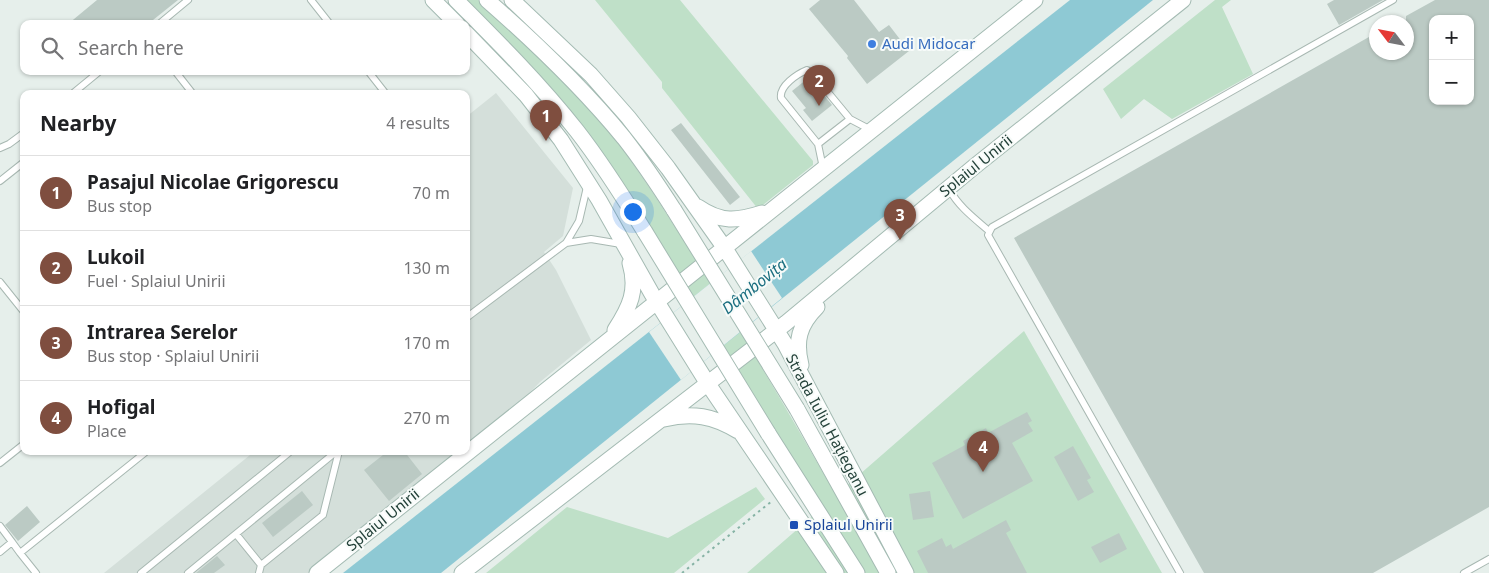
<!DOCTYPE html>
<meta charset="utf-8">
<style>
body{margin:0;font-family:"Noto Sans",sans-serif;background:#f6f6f6;color:#202124}
.controls{position:absolute;right:15px;top:15px;display:grid;overflow:hidden;border-radius:10px;box-shadow:0 1px 4px #0004}
.controls button{width:45px;height:45px;display:grid;place-items:center;padding:0;border:0;border-bottom:1px solid #e0e0e0;background:#fff;color:#202124;font:25px sans-serif}
.compass{position:absolute;left:1369px;top:15px;width:45px;height:45px;border-radius:50%;background:#fff;box-shadow:0 1px 4px #0004;rotate:302deg}
.you{position:absolute;left:632px;top:211px;width:18px;height:18px;margin:-12px;border:4px solid #fff;border-radius:50%;background:#1a73e8;box-shadow:0 0 0 8px #1a73e833}
.badge{display:grid;place-items:center;width:32px;height:32px;border-radius:50%;background:#7f4e3f;color:#fff;font-size:16px;font-weight:700}
.pin{position:absolute;translate:-50% -41px;filter:drop-shadow(0 1px 2px #0008)}
.pin::after{content:'';position:absolute;top:26px;width:18px;height:15px;background:inherit;clip-path:polygon(0 0,100% 0,50% 100%)}
.list{margin:0;padding:0;list-style:none}
h2{display:flex;justify-content:space-between;align-items:center;height:65px;margin:0;padding:0 20px;font-size:21px}
h2 small{font-size:16px;font-weight:400;color:#757577}
.list li{display:grid;grid-template-columns:32px 1fr auto;gap:15px;align-items:center;box-sizing:border-box;height:75px;padding:0 20px;border-top:1px solid #e0e0e0}
.list b{display:block;font-size:19px;white-space:nowrap}
.list p{margin:0;font-size:16px;white-space:nowrap;color:#757577}
.list em{font-size:16px;font-style:normal;color:#757577}
.icon{flex:none;width:28px;height:28px;fill:none;stroke:currentColor;stroke-width:2;stroke-linecap:round;stroke-linejoin:round}
.map{position:relative;flex:none;width:1489px;height:573px;overflow:hidden}
.search{position:absolute;background:#fff;box-shadow:0 1px 4px #0004;left:20px;top:20px;width:450px;height:55px;display:flex;align-items:center;gap:12px;box-sizing:border-box;padding:0 18px;border-radius:10px;color:#757577;font-size:19px}
.panel{position:absolute;background:#fff;box-shadow:0 1px 4px #0004;left:20px;top:90px;width:450px;height:365px;border-radius:10px}
.map>svg:first-child{display:block}
</style>
<div class="map">
<svg width="1489" height="573" viewBox="0 0 1489 573">
<rect width="100%" height="100%" fill="#e6efeb"/>
<path fill="#d4dfda" d="M496,93L573,188L563,236L544,252L556,270L591,340L540,382L513,410L466,447V117Z
M255,451H461L309,573H104Z"/>
<path fill="#bfe0c8" d="M463,0H478C515,33 552,66 585,102C622,144 652,191 682,238C736,322 786,408 836,495L1024,331L1162,573H747L823,507L646,226Z
M595,0H680L813,161V165L758,209L662,88V82Z
M1215,0H1231L1222,7L1253,74L1172,119L1144,99L1121,119L1103,89Z
M756,487L765,499L674,573H486L567,507L668,538Z"/>
<path fill="#8ec9d4" d="M1070,0H1153L441,573H343Z"/>
<path fill="#e6efeb" d="M751,251L782,298L681,380L649,332Z"/>
<path fill="#bbcac4" fill-rule="evenodd" d="M97,0H178L148,24H68Z
M820,0H854L879,32L889,25L909,51L867,84L847,58L848,56L809,9Z
M1334,0H1383L1339,25L1327,4Z
M1435,0H1489V507L1373,573H1204L1014,238L1376,33V52H1406V16ZM1433,19H1470V101H1433Z
M807,79L820,96L823,94L832,105L812,121L803,110L806,108L792,91Z
M681,123L740,197L730,205L671,130Z
M1027,412L1032,421L1028,423L1033,431L1012,443L1033,481L963,519L932,463L965,445L963,441L986,428L988,433Z
M1073,446L1091,478L1087,480L1094,492L1078,501L1054,457Z
M388,451H404L422,474L389,501L364,470Z
M302,491L313,505L273,537L262,523Z
M930,491L934,517L913,520L909,494Z
M27,506L40,522L18,541L5,525Z
M1006,520L1011,530L1006,533L1027,573H928L917,551L942,538L946,547L951,544L953,549Z
M1119,533L1127,549L1100,563L1091,547Z
M217,556L225,565L214,573H196Z"/>
<g fill="none" stroke-linecap="round" stroke-linejoin="round">
<g stroke="#a8b8b2" stroke-width="8">
<path id="service" d="M311,0L330,24
M159,24L188,0
M175,71L193,94
M368,71L386,94
M72,94L100,71
M818,144L781,98C779,86 797,74 807,70L812,73L850,119
M0,148L9,144L24,133
M823,168L818,144L850,119L871,130
M0,181L24,162
M949,189C959,207 974,218 989,231
M566,243L591,239L621,244
M0,282L24,312
M466,318L566,243L579,221L587,187
M0,463L24,444
M0,526L12,542
M236,534L261,565
M0,552L12,542L20,553L147,451
M20,553L36,573
M141,573L291,451
M188,573L337,451
M259,573L261,565L323,515L339,451
M1180,573L988,235L992,227L1393,0
M1464,573L1489,559"/>
</g>
<g stroke="#a4bbb3" stroke-width="17">
<path id="secondary" d="M433,0L457,24
M456,0C498,42 540,84 577,131C602,163 624,198 645,232
M487,0C536,43 583,88 624,138C642,161 658,185 674,210
M512,0L591,75L628,117L668,168L724,247L785,344L906,573
M466,33L526,95L561,140L599,200L652,294L708,384L836,573
M698,207C721,223 737,221 762,213
M615,330C630,307 638,290 630,263
M801,365C795,341 799,325 817,307
M797,409L888,573
M664,419C692,412 714,416 738,431
M768,433L857,573
M317,573L1035,0
M462,573L786,323L975,166L1183,0"/>
</g>
<path stroke="#86b3a5" stroke-width="2" stroke-dasharray="2.5 4" stroke-linecap="butt" d="M682,573L772,501"/>
<use href="#service" stroke="#fff" stroke-width="6"/>
<use href="#secondary" stroke="#fff" stroke-width="15"/>
<g stroke="#a4bbb3" stroke-width="17" stroke-linecap="butt">
<path id="secondary-bridge" d="M674,210L797,409
M645,232L768,433"/>
</g>
<use href="#secondary-bridge" stroke="#fff" stroke-width="15"/>
</g>
<circle fill="#3f7fe0" stroke="#f7fbf9" stroke-width="2" cx="872" cy="44" r="5"/>
<rect fill="#1a4fb4" stroke="#f7fbf9" stroke-width="2" x="789" y="520" width="10" height="10" rx="2.5"/>
<g text-anchor="middle" stroke-width="4" stroke-linejoin="round" paint-order="stroke">
<g font-size="15" fill="#366cbe" stroke="#f7fbf9" text-anchor="start">
<text x="882" y="49">Audi Midocar</text>
</g>
<g font-size="15" fill="#24423a" stroke="#f7fbf9">
<text transform="translate(976 166) rotate(-39)" y="5">Splaiul Unirii</text>
<text transform="translate(827 425) rotate(62)" y="5">Strada Iuliu Hațieganu</text>
<text transform="translate(383 520) rotate(-39)" y="5">Splaiul Unirii</text>
</g>
<g font-size="15" fill="#164399" stroke="#f7fbf9" text-anchor="start">
<text x="804" y="530">Splaiul Unirii</text>
</g>
<g font-size="16" font-style="italic" fill="#1c6f80" stroke="#f7fbf9">
<text transform="translate(754 286) rotate(-39)" y="6">Dâmbovița</text>
</g>
</g>
</svg>
<div class="controls">
<button>+</button>
<button>−</button>
</div>
<svg class="compass" viewBox="-18 -18 36 36"><path d="M0-13l5 13h-10z" fill="#e53935"/><path d="M0 13l5-13h-10z" fill="#757577"/></svg>
<div class="you"></div>
<div class="pin badge" style="left:546px;top:141px">1</div>
<div class="pin badge" style="left:819px;top:106px">2</div>
<div class="pin badge" style="left:900px;top:240px">3</div>
<div class="pin badge" style="left:983px;top:472px">4</div>
<div class="search"><svg class="icon" aria-label="search" viewBox="0 0 24 24"><circle cx="10" cy="10" r="6"/><path d="M15 15l6 6"/></svg>Search here</div>
<section class="panel">
<h2>Nearby<small>4 results</small></h2>
<ul class="list">
<li><span class="badge">1</span><div><b>Pasajul Nicolae Grigorescu</b><p>Bus stop</p></div><em>70 m</em></li>
<li><span class="badge">2</span><div><b>Lukoil</b><p>Fuel · Splaiul Unirii</p></div><em>130 m</em></li>
<li><span class="badge">3</span><div><b>Intrarea Serelor</b><p>Bus stop · Splaiul Unirii</p></div><em>170 m</em></li>
<li><span class="badge">4</span><div><b>Hofigal</b><p>Place</p></div><em>270 m</em></li>
</ul>
</section>
</div>
